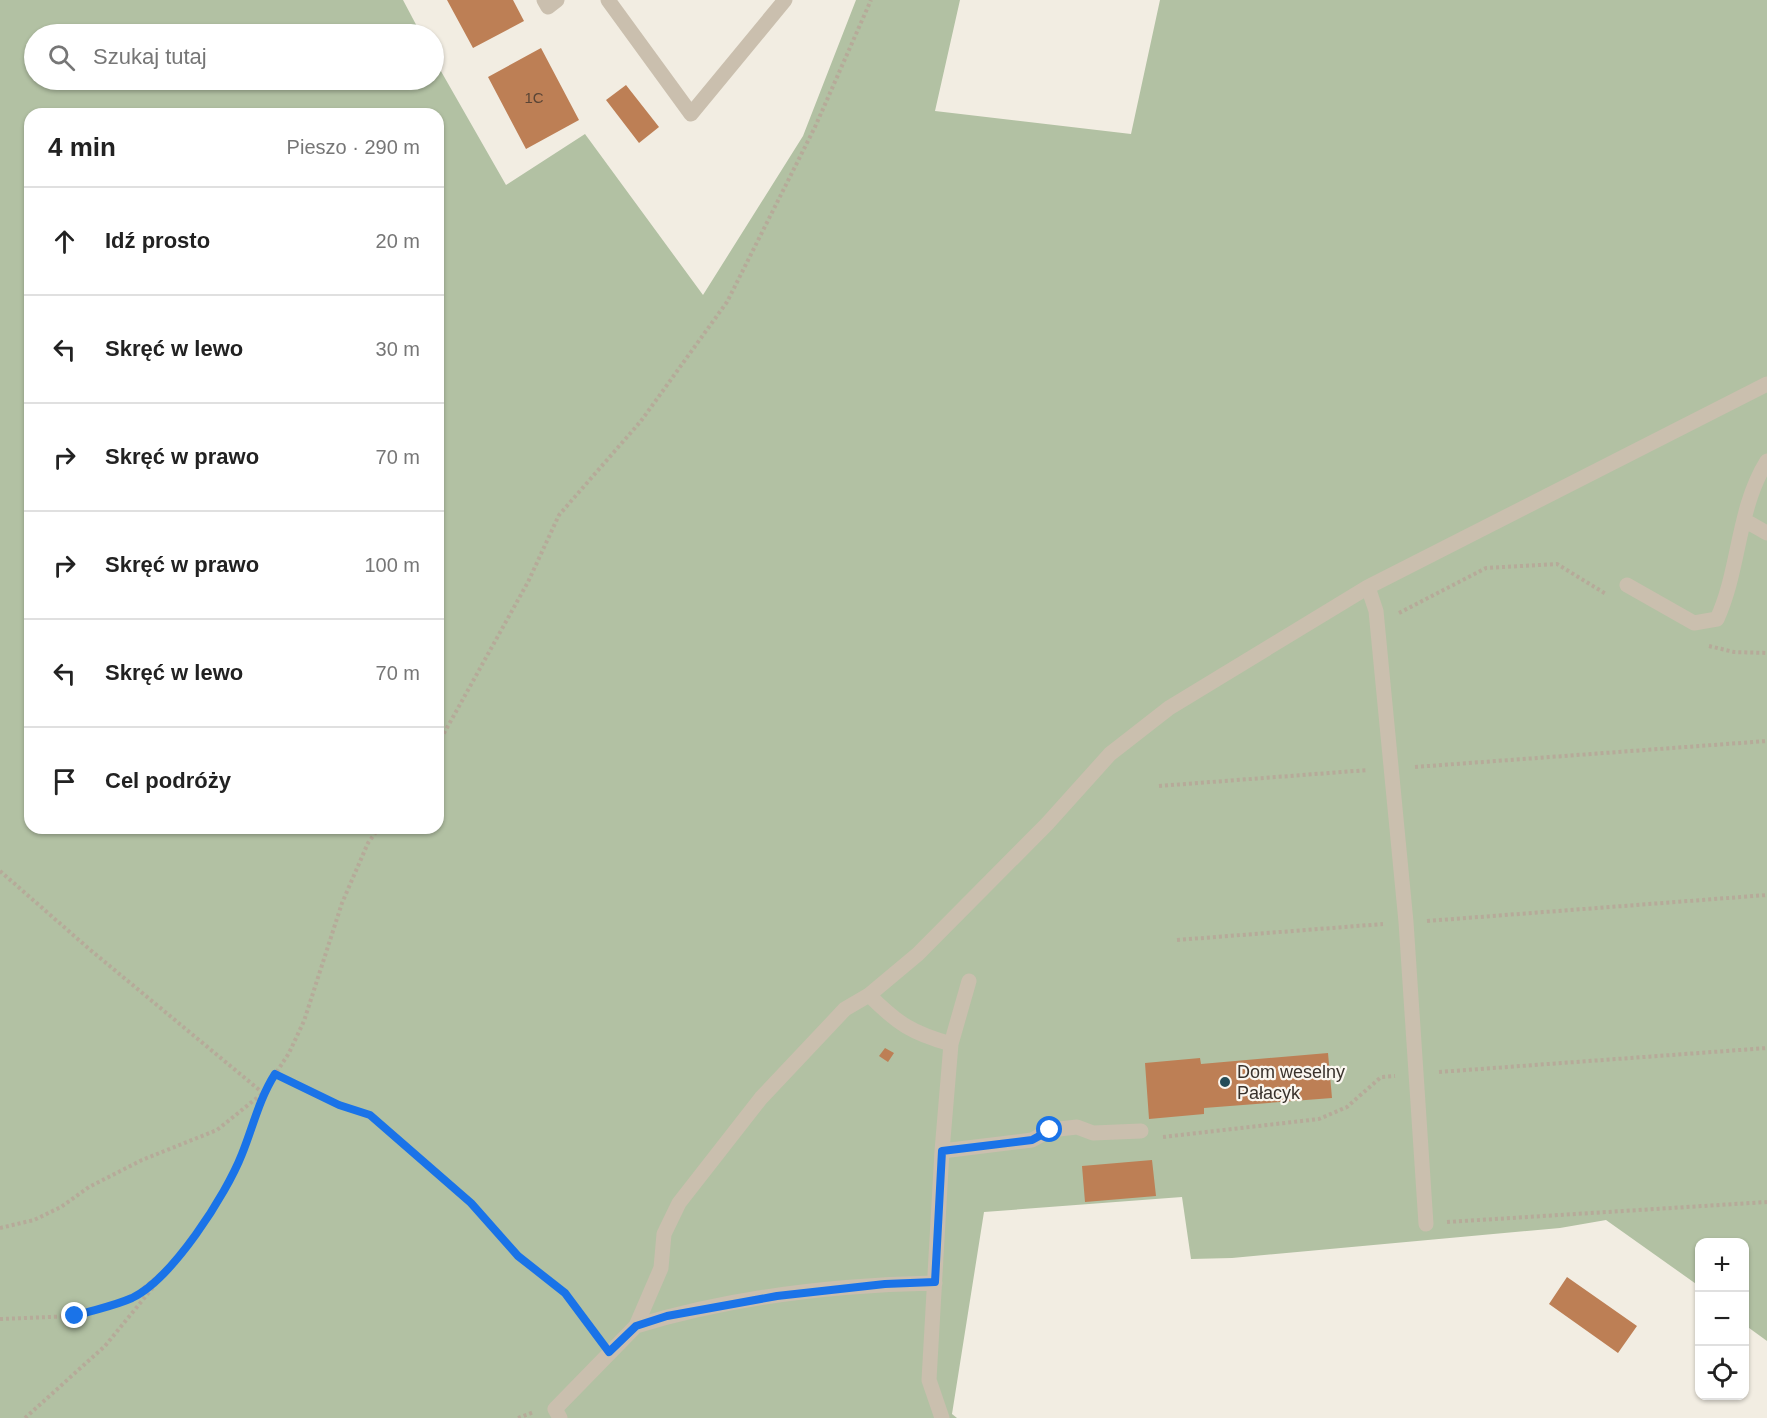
<!DOCTYPE html>
<html lang="pl">
<meta charset="utf-8">
<style>
body{margin:0;font-family:Arial,sans-serif;background:#f6f6f6;color:#222}
.controls{position:absolute;right:18px;bottom:18px;display:grid;overflow:hidden;border-radius:12px;box-shadow:0 2px 4px #0004}
.controls button{width:54px;height:54px;display:grid;place-items:center;padding:0;border:0;border-bottom:2px solid #e0e0e0;background:#fff;color:#222;font:30px sans-serif}
.stop{position:absolute;width:18px;height:18px;margin:-14px;border:4px solid #1a73e8;border-radius:50%;background:#fff}
.stop.end{background:#1a73e8;border-color:#fff;box-shadow:0 2px 6px #0008}
.list{margin:0;padding:0;list-style:none}
h2{display:flex;justify-content:space-between;align-items:center;height:78px;margin:0;padding:0 24px;font-size:26px}
h2 small{font-size:20px;font-weight:400;color:#767676}
.list li{display:grid;grid-template-columns:39px 1fr auto;gap:18px;align-items:center;box-sizing:border-box;height:108px;padding:0 24px;border-top:2px solid #e0e0e0}
.list b{display:block;font-size:22px;white-space:nowrap}
.list em{font-size:20px;font-style:normal;color:#767676}
.icon{flex:none;width:33px;height:33px;fill:none;stroke:currentColor;stroke-width:2;stroke-linecap:round;stroke-linejoin:round}
.map{position:relative;flex:none;width:1767px;height:1418px;overflow:hidden}
.search{position:absolute;background:#fff;box-shadow:0 2px 4px #0004;left:24px;top:24px;width:420px;height:66px;display:flex;align-items:center;gap:15px;box-sizing:border-box;padding:0 21px;border-radius:33px;color:#767676;font-size:22px}
.panel{position:absolute;background:#fff;box-shadow:0 2px 4px #0004;left:24px;top:108px;width:420px;height:726px;border-radius:18px}
.map>svg:first-child{display:block}
</style>
<div class="map">
<svg width="1767" height="1418" viewBox="0 0 1767 1418">
<rect width="100%" height="100%" fill="#f2ede2"/>
<path fill="#b2c1a3" fill-rule="evenodd" d="M0,0H403L421,34H34V80H434V59L506,185L585,134L703,295L803,136L856,0H960L935,111L1131,134L1160,0H1767V1341L1745,1325L1744,1242H1700L1699,1286L1606,1220L1560,1228L1232,1258L1191,1259L1182,1197L984,1212L952,1414L957,1418H0ZM30,114H438V828H30Z"/>
<path fill="#bd7f55" d="M447,0H513L524,21L473,48Z
M541,48L579,120L526,149L488,77Z
M626,85L659,127L639,143L606,100Z
M885,1048L894,1053L888,1062L879,1056Z
M1328,1053L1332,1098L1204,1108V1114L1149,1119L1145,1063L1200,1058L1201,1064Z
M1152,1160L1156,1196L1085,1202L1082,1166Z
M1567,1277L1637,1326L1618,1353L1549,1304Z"/>
<g fill="none" stroke-linecap="round" stroke-linejoin="round">
<path stroke="#b6aa99" stroke-width="4" stroke-dasharray="3 3" stroke-linecap="butt" d="M1399,613L1486,568L1557,564L1606,594
M1709,646L1734,652L1767,653
M438,744L528,582L559,515L641,421L727,302L815,127L871,0
M1415,767L1767,741
M1159,786L1368,770
M0,871L88,948L263,1093
M1427,921L1767,895
M1177,940L1383,924
M1439,1072L1767,1048
M275,1074L339,1105L371,1115L471,1203L518,1256L565,1293L597,1336
M1163,1137L1319,1119L1347,1107L1381,1077L1395,1076
M1447,1222L1767,1202
M0,1228L34,1220L61,1207L89,1187L142,1160L217,1130L263,1093
M0,1319L75,1316L133,1297L170,1266L215,1209L242,1155L263,1093L289,1053L304,1021L342,903L368,843L379,828
M25,1418L105,1346L164,1274
M518,1418L534,1412"/>
<path stroke="#cabfae" stroke-width="15" d="M544,0L548,7L557,0
M608,0L691,114L785,0
M1744,520L1767,533
M1627,585L1694,623L1717,619C1740,569 1737,509 1767,461
M1368,587L1376,611L1406,922L1426,1224
M869,995C898,1024 912,1033 951,1044
M942,1151L1032,1140L1050,1130L1077,1127L1093,1133L1141,1131
M636,1326C731,1297 836,1285 935,1283
M560,1418L555,1409L636,1326L661,1268L664,1234L679,1203L761,1098L845,1009L869,995L918,954L1047,824L1110,754L1169,708L1368,587L1767,384
M942,1418L929,1380L942,1151L951,1044L969,981"/>
</g>
<g fill="none" stroke-linecap="round" stroke-linejoin="round">
<path stroke="#1a73e8" stroke-width="8" d="M75,1316C93,1310 114,1306 132,1298C172,1279 226,1195 242,1154C253,1127 259,1099 275,1074L339,1105L370,1115L471,1203L518,1256L565,1293L609,1352L636,1326L667,1316L777,1296L885,1284L935,1282L942,1151L1032,1140L1050,1130"/>
</g>
<circle fill="#244c58" stroke="#faf6ef" stroke-width="2" cx="1225" cy="1082" r="6"/>
<g text-anchor="middle" stroke-width="4.5" stroke-linejoin="round" paint-order="stroke">
<g font-size="15" fill="#5a4536">
<text x="534" y="103">1C</text>
</g>
<g font-size="18" fill="#39322c" stroke="#faf6ef" text-anchor="start">
<text x="1237" y="1078">Dom weselny<tspan x="1237" dy="21">Pałacyk</tspan></text>
</g>
</g>
</svg>
<div class="controls">
<button>+</button>
<button>−</button>
<button><svg class="icon" aria-label="locate" viewBox="0 0 24 24"><circle cx="12" cy="12" r="6"/><path d="M12 2v4M12 18v4M2 12h4M18 12h4"/></svg></button>
</div>
<div class="stop" style="left:1050px;top:1130px"></div>
<div class="stop end" style="left:75px;top:1316px"></div>
<div class="search"><svg class="icon" aria-label="search" viewBox="0 0 24 24"><circle cx="10" cy="10" r="6"/><path d="M15 15l6 6"/></svg>Szukaj tutaj</div>
<section class="panel">
<h2>4 min<small>Pieszo · 290 m</small></h2>
<ul class="list">
<li><svg class="icon" aria-label="ahead" viewBox="0 0 24 24"><path d="M12 20V5M6 11l6-6 6 6"/></svg><div><b>Idź prosto</b></div><em>20 m</em></li>
<li><svg class="icon" aria-label="left" viewBox="0 0 24 24"><path d="M17 20v-9H6M10 6l-5 5 5 5"/></svg><div><b>Skręć w lewo</b></div><em>30 m</em></li>
<li><svg class="icon" aria-label="right" viewBox="0 0 24 24"><path d="M7 20v-9h11M14 6l5 5-5 5"/></svg><div><b>Skręć w prawo</b></div><em>70 m</em></li>
<li><svg class="icon" aria-label="right" viewBox="0 0 24 24"><path d="M7 20v-9h11M14 6l5 5-5 5"/></svg><div><b>Skręć w prawo</b></div><em>100 m</em></li>
<li><svg class="icon" aria-label="left" viewBox="0 0 24 24"><path d="M17 20v-9H6M10 6l-5 5 5 5"/></svg><div><b>Skręć w lewo</b></div><em>70 m</em></li>
<li><svg class="icon" aria-label="arrive" viewBox="0 0 24 24"><path d="M6 21V4h12l-3 4 3 4H6"/></svg><div><b>Cel podróży</b></div></li>
</ul>
</section>
</div>
